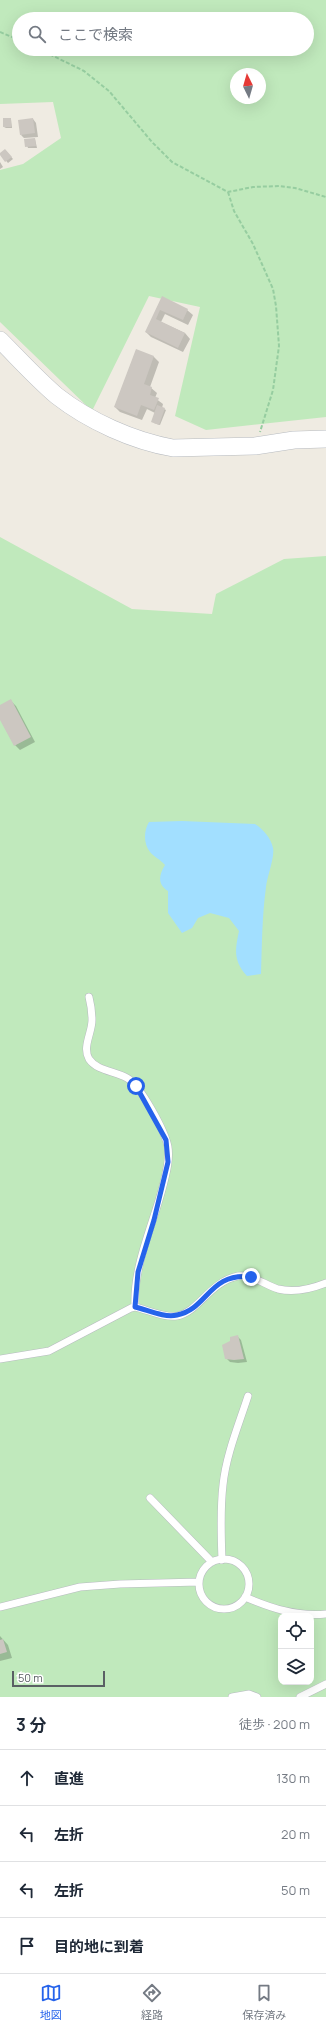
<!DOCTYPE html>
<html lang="ja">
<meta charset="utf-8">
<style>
body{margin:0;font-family:Manrope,"Noto Sans JP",sans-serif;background:#f2f2f3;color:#1f2937}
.controls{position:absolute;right:12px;bottom:12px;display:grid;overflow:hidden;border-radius:8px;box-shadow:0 4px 16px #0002}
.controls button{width:36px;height:36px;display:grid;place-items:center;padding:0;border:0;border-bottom:1px solid #e0e1e3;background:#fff;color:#1f2937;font:20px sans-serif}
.compass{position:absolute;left:230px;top:68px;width:36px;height:36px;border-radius:50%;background:#fff;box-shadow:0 4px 16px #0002;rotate:355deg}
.scale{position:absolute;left:12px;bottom:10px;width:93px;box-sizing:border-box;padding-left:4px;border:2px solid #5a6064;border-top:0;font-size:11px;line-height:14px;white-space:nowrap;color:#5a6064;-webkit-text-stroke:3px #fff;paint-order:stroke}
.stop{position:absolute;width:12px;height:12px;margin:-9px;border:3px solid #2563eb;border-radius:50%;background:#fff}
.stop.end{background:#2563eb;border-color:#fff;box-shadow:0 1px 4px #0008}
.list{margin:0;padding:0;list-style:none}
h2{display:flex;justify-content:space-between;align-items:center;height:52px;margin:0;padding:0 16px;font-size:17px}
h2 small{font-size:13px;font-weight:400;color:#747a83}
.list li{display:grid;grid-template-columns:26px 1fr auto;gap:12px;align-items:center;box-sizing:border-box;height:56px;padding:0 16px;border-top:1px solid #e0e1e3}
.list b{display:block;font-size:15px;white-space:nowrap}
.list em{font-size:13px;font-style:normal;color:#747a83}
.icon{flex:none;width:22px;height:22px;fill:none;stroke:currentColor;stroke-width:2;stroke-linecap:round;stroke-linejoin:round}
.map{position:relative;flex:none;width:326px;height:1697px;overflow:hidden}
.search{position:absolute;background:#fff;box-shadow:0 4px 16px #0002;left:12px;right:12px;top:12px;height:44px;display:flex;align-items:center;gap:10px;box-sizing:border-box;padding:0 14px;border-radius:22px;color:#747a83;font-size:15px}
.sheet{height:276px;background:#fff}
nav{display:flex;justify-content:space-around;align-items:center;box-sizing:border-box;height:56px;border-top:1px solid #e0e1e3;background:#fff;font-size:11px;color:#747a83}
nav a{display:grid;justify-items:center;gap:2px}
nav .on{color:#2563eb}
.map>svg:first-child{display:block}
</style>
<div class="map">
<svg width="326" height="1697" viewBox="0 0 326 1697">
<rect width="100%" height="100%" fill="#efebe2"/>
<path fill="#c0e9bc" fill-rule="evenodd" d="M0,0H326V417L206,430L175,416L200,307L149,296L92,411L0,322V170L23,164L61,138L53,102L0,104ZM19,19H307V49H19ZM236,74H260V98H236Z
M0,537L132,609L212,614L216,594L284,559L326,556V1697H0ZM281,1616H311V1682H281Z"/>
<path fill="#a2dfff" d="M182,821L255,824C263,829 271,838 273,848C275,857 267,877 266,887C262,916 262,945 261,974L247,976C233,960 235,950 239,931L229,918L210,913L198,918L192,928L182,933L168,913V891C157,884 159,875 165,865C160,859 154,857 150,852C143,843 144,830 149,822Z"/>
<path fill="#0003" d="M11,119L12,128H6L4,127Z
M33,119L36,123L38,137L24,138L21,135Z
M35,139L37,148H28L25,140Z
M6,151L13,159L8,163L0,154Z
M0,162L3,167L0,169Z
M162,298L187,310L193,315L188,325L165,314L161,322L185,333L190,339L183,352L151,337L146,332Z
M136,351L154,357L159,362L150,387L157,393L155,398L163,404L162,408L166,410L160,425L154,423L155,413L147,409L142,420L120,412L115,407Z
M11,701L16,706L35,742L20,750L15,745L0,717V706Z
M237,1336L241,1340L247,1362L238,1363L230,1362L226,1358L231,1341Z
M0,1636L8,1645L12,1658L0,1661Z"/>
<path fill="#ccc7c1" d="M3,118H11V127H3Z
M33,118L35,133L20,135L18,120Z
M35,138L36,146L25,147L24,139Z
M5,149L12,157L5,162L0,155V153Z
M162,296L188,309L183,320L160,310L156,319L185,333L178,348L145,332Z
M136,349L154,356L144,384L152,387L150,395L159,398L154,410L141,405L137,416L114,407Z
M157,405L165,408L159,425L151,422Z
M11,699L31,737L14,746L0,720V705Z
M238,1335L244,1359L234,1360L225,1359L222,1345L230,1341V1337Z
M3,1639L7,1652L0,1654V1640Z"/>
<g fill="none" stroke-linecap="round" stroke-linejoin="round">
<g stroke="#b7bbc0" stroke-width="8">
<path id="service" d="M89,997C91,1005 92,1012 92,1020C92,1033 82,1047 89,1059C97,1071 115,1071 127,1078C141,1086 165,1131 168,1147C170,1160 166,1174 163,1186C153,1225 133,1266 135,1307
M0,1359L49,1351L131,1308L135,1307C148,1310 164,1318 177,1316C199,1312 209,1282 238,1276C252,1274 265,1285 278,1289C294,1293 311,1289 326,1283
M150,1498L212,1562
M199 1584a25 25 0 1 1 50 0a25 25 0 1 1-50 0Z
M222,1560C221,1535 220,1510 223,1485C226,1455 239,1424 248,1396
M245,1597C271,1608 297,1617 326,1614
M0,1607L80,1587L120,1584L199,1582
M232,1697L249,1694L257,1697
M300,1697L326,1684"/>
</g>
<g stroke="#b7bbc0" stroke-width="18">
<path id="tertiary" d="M0,340C19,359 37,379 57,396C89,421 133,441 173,448L255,446L294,440L326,439"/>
</g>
<path stroke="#96cda0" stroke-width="2" stroke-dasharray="4 2" stroke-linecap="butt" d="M0,32L19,40
M39,49L84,71L109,91L152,142L172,162L228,192L253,187L279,186L295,188L326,197
M228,192L234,211L253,244L273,289L276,306L279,346L273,390L260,432"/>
<use href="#service" stroke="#fff" stroke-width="7"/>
<use href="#tertiary" stroke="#fff" stroke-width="17"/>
</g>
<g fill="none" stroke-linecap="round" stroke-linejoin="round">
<path stroke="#2563eb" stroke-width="5" d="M136,1086L166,1140L168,1162L154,1220L138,1272L135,1307C148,1310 164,1318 177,1315C208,1309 209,1272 251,1277"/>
</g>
</svg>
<div class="controls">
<button><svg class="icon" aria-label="locate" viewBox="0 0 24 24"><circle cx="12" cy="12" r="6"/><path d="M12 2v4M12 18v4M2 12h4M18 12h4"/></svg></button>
<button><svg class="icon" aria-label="layers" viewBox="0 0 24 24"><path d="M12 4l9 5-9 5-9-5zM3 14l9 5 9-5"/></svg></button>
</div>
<svg class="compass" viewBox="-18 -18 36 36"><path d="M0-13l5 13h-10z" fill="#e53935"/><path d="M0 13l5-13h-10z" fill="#747a83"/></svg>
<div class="scale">50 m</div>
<div class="stop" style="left:136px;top:1086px"></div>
<div class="stop end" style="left:251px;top:1277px"></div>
<div class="search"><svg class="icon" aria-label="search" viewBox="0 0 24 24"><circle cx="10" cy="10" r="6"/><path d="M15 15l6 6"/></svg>ここで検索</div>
</div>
<section class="sheet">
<h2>3 分<small>徒歩 · 200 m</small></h2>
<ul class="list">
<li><svg class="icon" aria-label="ahead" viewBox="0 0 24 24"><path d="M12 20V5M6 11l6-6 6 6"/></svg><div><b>直進</b></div><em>130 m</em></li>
<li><svg class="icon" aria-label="left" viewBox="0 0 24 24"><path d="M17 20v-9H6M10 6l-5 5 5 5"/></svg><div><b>左折</b></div><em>20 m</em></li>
<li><svg class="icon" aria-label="left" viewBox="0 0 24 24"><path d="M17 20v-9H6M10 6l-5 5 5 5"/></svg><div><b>左折</b></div><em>50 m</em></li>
<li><svg class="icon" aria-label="arrive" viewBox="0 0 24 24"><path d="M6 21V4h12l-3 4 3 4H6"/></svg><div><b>目的地に到着</b></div></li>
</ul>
</section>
<nav>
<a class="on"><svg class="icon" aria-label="map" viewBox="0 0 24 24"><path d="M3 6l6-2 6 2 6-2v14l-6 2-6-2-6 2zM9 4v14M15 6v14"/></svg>地図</a>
<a><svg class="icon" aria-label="directions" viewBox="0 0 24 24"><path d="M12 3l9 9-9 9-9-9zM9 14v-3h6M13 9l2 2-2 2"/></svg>経路</a>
<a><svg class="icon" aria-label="saved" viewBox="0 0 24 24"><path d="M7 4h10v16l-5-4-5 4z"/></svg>保存済み</a>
</nav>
